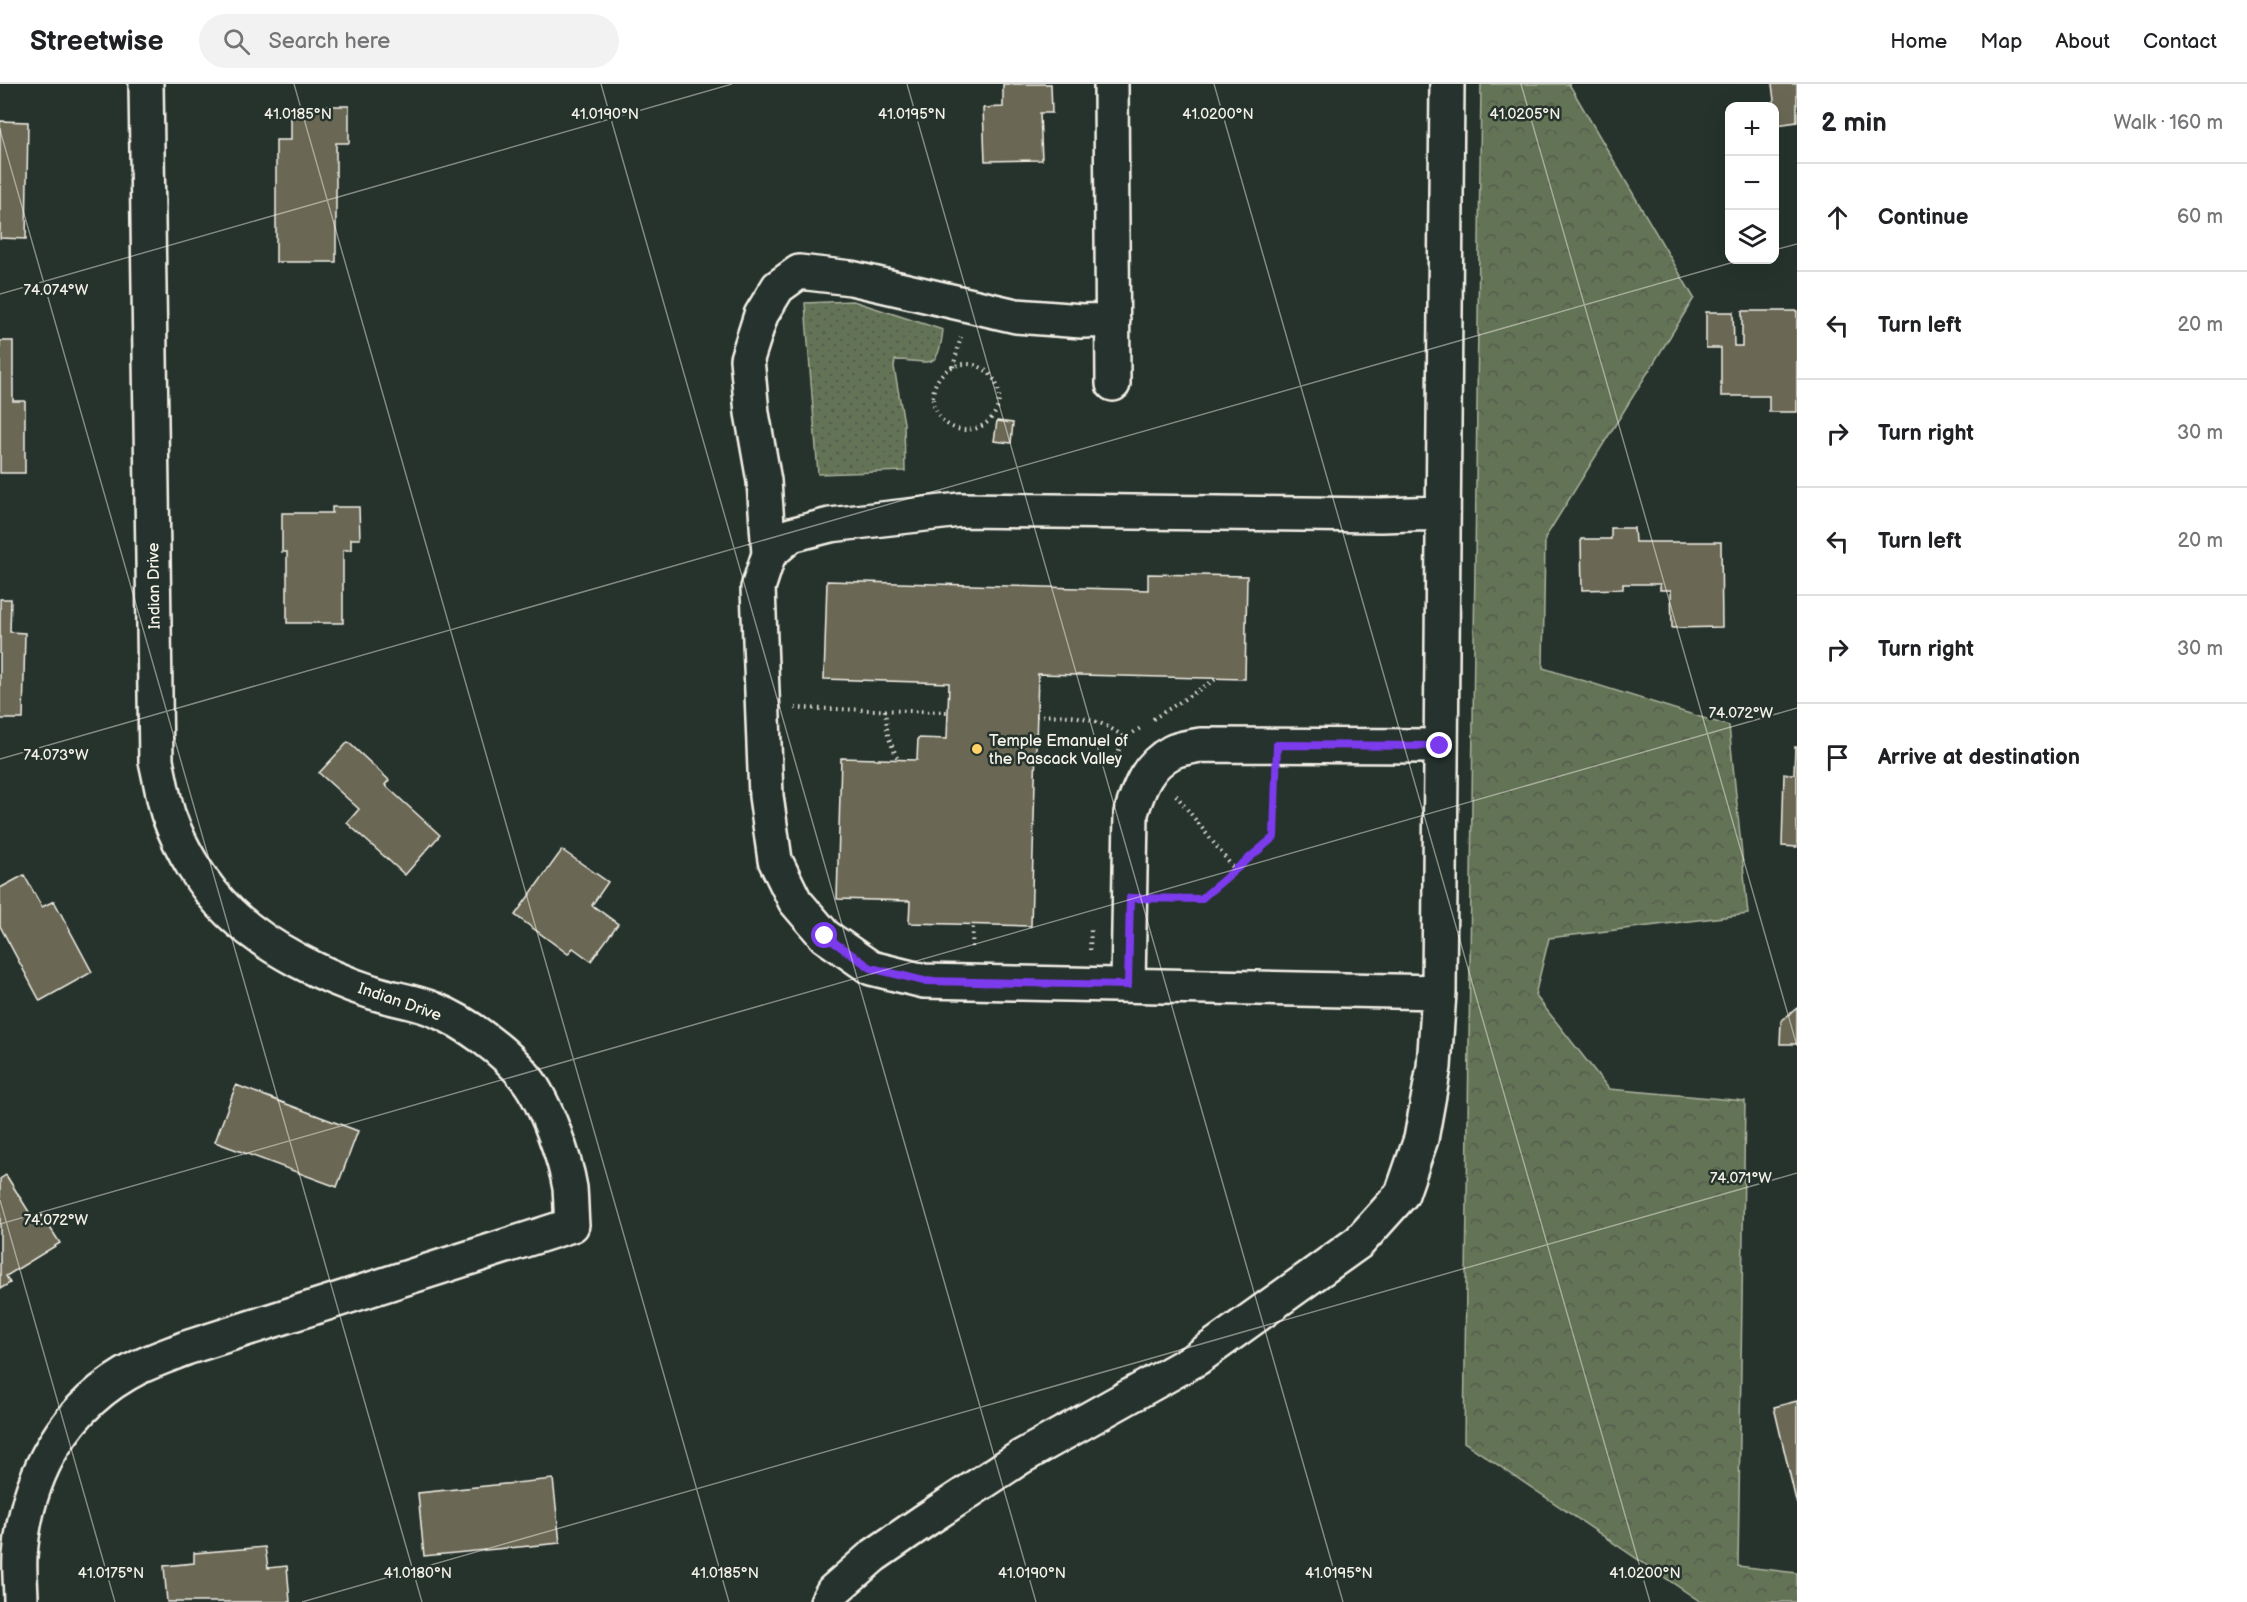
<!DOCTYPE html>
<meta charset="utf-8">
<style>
body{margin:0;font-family:"Balsamiq Sans",sans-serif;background:#f2f2f2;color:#202124}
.controls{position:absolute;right:18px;top:18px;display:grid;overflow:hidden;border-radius:12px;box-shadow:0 6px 24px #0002}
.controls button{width:54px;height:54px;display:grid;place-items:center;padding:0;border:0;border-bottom:2px solid #e0e0e0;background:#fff;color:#202124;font:30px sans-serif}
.stop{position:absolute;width:18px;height:18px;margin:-14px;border:4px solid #7c3aed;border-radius:50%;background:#fff}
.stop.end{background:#7c3aed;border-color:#fff;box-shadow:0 2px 6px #0008}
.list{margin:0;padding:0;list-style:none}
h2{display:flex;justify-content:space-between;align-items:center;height:78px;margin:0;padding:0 24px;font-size:26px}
h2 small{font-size:20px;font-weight:400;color:#757577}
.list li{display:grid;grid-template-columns:39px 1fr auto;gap:18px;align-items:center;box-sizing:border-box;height:108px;padding:0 24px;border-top:2px solid #e0e0e0}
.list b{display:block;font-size:22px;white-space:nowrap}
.list em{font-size:20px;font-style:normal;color:#757577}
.icon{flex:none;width:33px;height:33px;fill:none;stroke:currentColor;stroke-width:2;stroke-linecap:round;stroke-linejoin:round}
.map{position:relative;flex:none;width:1797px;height:1518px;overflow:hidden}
header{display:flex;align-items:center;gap:36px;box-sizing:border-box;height:84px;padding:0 30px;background:#fff;border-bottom:2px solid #e0e0e0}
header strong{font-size:28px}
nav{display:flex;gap:33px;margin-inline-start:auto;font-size:21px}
.search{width:420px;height:54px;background:#f2f2f2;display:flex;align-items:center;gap:15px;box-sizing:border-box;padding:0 21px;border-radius:33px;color:#757577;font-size:22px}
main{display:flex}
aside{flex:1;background:#fff}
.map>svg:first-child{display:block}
</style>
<header>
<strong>Streetwise</strong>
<div class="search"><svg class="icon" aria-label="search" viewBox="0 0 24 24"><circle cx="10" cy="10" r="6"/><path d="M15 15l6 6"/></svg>Search here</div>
<nav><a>Home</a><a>Map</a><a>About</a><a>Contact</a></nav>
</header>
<main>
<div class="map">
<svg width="1797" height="1518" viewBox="0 0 1797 1518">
<defs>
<pattern id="forest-crowns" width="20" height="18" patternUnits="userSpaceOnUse" patternTransform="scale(1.5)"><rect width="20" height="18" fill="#637355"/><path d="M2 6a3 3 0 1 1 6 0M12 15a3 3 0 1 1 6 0" fill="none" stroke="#555b4d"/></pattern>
<pattern id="park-dots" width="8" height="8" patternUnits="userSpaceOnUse" patternTransform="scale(1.5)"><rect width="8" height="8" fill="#637355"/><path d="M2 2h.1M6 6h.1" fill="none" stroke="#555b4d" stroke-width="1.8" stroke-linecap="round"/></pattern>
</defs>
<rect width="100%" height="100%" fill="#26332d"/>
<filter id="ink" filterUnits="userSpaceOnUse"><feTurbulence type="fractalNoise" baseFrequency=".0167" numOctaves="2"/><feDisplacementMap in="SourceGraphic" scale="12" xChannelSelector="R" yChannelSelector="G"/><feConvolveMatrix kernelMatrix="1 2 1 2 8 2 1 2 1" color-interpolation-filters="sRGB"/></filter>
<g filter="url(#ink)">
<path fill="url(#forest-crowns)" stroke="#acb29e" stroke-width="1.5" d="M1481,0H1569L1694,214L1545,454L1543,584L1729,642L1748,830L1549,854L1535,911L1609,1005L1745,1017L1738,1482L1797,1489V1518H1701L1464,1358Z"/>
<path fill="url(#park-dots)" stroke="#acb29e" stroke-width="1.5" d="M853,217L943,246C938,290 929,276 895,276L894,283L904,339L905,387L818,390L805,219Z"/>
<path fill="#6b6854" stroke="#f4f1e8" stroke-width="1.5" d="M1003,0H1051L1052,29H1040L1042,76L985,77L983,24L1003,23Z
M1772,0H1797V38L1777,41Z
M291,22H349V59H336V178H276V56H291Z
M0,37L28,38L26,155L0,154Z
M1742,227H1797V328H1769V312H1721V264H1706V228H1733L1734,262H1742Z
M0,257H13V317H25V389H0Z
M997,337L1013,339L1011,359L994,357Z
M332,423H359L360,455H351V466H343V539H287V468H282V429H332Z
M1611,444H1634L1635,458H1721L1722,543L1672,544L1671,506H1660V500H1623V505L1582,506L1581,455H1611Z
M1148,490L1247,492L1245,595L1038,590L1031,842L909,839L910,817L837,815L841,674L917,676L918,654L947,655L949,599L824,595L827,497L1148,506Z
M0,515H11L10,548L25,549L23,635H0Z
M348,658L389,696L385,701L440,751L405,791L347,739L359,725L319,689Z
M1795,663H1797V763L1782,762L1784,690H1794Z
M562,766L608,798L592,821L618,840L591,877L573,864L568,870L515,831Z
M24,791L42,823L54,817L92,888L40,917L0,842V804Z
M1797,924V960H1780L1781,937Z
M236,1001L358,1047L337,1103L215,1058Z
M6,1091L34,1136L42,1131L60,1159L6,1192L10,1199L0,1205V1095Z
M1797,1317V1421L1774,1323Z
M553,1395L560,1459L424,1472L418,1409Z
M265,1463L268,1484L287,1482L290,1518H167L164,1482L194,1479V1469Z"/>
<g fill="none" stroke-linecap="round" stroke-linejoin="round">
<g stroke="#f4f1e8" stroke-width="38">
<path id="minor" d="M1111,0L1113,300
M769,470L764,397L752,329L747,275L761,231L778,203L799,188L851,194L1016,232L1082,237L1113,236
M1128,901L1131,729C1139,704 1147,681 1172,668C1180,664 1191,663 1200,661L1440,662
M1439,908L924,897L871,884L825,852L795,817L775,776L766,712L758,504L769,470L791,451L830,441L960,426L1381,431L1442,429
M21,1518C21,1503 19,1487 20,1472C26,1391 65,1320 139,1283C154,1276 171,1270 186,1264L572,1141C571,1129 571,1116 570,1104C565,1074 546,1020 527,995C505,967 466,938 433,925C414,917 392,915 372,908C325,893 266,864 230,829C203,803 181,766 168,730C163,713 160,694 156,677L146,0
M827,1518L833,1507L873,1472L924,1437L1021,1373L1196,1275L1359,1158L1402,1110L1421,1055L1434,983L1439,908L1447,0"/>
</g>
<path stroke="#f4f1e8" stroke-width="4" stroke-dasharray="1.5 4.5" stroke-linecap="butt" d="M933 313a33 33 0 1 1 66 0a33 33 0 1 1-66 0Z
M953,283L961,253
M795,624L948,628
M885,626L888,652L898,676
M1036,632C1071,630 1097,632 1125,654
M1153,635L1216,595
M1116,672L1125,654L1142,643
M1176,711L1235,786
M1164,814L1201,815L1274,753L1276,695
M972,863L973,841
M1090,866L1091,844"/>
<use href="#minor" stroke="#26332d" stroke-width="33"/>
</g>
</g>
<g fill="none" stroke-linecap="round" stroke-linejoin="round" filter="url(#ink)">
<path stroke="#7c3aed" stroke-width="8" d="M825,852L871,884L924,897L1128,901L1130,814L1201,815L1274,753L1277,661L1440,662"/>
</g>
<path fill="none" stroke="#f4f1e8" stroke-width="1.5" stroke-opacity="0.45" d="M294,0L729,1518M601,0L1036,1518M907,0L1343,1518M1214,0L1650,1518M1521,0L1797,962M0,46L422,1518M1774,166L1797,160M0,210L732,0M0,675L1741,176M0,1116L115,1518M0,1140L1797,624M302,1518L1797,1089"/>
<circle fill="#ffd166" stroke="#26332d" stroke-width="2" cx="977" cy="665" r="6"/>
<g text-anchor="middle" stroke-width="5" stroke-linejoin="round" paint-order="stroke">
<g font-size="16" fill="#f4f1e8" stroke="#26332d">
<text transform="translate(153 502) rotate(-91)" y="6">Indian Drive</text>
<text transform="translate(400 917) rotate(19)" y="6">Indian Drive</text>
</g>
<g font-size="16" fill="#f4f1e8" stroke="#26332d" text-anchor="start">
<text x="989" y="662">Temple Emanuel of<tspan x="989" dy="18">the Pascack Valley</tspan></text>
</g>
</g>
<g font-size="15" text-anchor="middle" fill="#f4f1e8" stroke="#26332d" stroke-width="5" stroke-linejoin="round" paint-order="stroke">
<text x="298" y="35">41.0185°N</text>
<text x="605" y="35">41.0190°N</text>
<text x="912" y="35">41.0195°N</text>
<text x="1218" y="35">41.0200°N</text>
<text x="1525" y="35">41.0205°N</text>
<text x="56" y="211">74.074°W</text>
<text x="1741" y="634">74.072°W</text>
<text x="56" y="676">74.073°W</text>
<text x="1741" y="1099">74.071°W</text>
<text x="56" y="1141">74.072°W</text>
<text x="111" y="1494">41.0175°N</text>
<text x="418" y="1494">41.0180°N</text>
<text x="725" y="1494">41.0185°N</text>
<text x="1032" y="1494">41.0190°N</text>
<text x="1339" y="1494">41.0195°N</text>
<text x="1645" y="1494">41.0200°N</text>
</g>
</svg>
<div class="controls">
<button>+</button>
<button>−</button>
<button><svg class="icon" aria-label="layers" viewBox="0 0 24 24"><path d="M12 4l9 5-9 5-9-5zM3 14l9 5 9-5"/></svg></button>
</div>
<div class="stop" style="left:825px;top:852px"></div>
<div class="stop end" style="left:1440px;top:662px"></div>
</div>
<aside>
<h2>2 min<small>Walk · 160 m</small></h2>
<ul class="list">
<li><svg class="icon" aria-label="ahead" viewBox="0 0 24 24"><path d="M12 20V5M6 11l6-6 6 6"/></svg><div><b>Continue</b></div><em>60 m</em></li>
<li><svg class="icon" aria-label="left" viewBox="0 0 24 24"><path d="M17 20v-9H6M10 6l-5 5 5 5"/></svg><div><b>Turn left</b></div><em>20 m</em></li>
<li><svg class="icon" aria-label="right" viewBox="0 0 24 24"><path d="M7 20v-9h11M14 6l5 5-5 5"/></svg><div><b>Turn right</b></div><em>30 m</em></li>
<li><svg class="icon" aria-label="left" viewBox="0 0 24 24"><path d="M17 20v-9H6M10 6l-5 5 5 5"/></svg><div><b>Turn left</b></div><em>20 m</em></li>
<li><svg class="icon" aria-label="right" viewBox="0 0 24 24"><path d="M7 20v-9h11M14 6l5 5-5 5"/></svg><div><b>Turn right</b></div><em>30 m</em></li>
<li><svg class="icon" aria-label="arrive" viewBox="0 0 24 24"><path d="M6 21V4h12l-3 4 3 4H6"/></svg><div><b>Arrive at destination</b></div></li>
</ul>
</aside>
</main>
